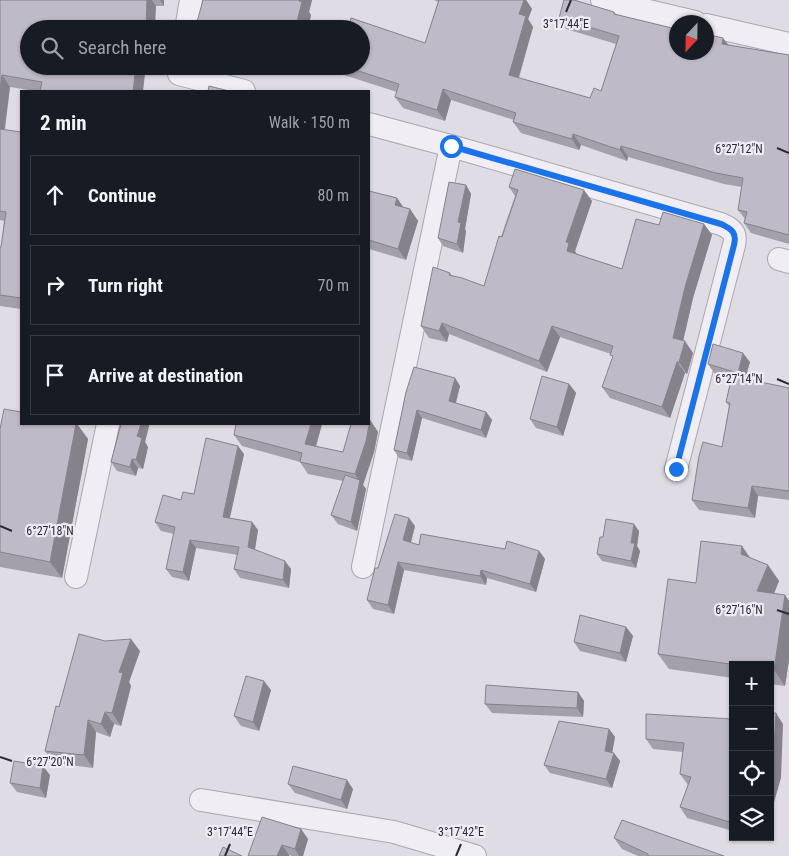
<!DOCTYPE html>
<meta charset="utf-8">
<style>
body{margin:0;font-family:"Roboto Condensed",sans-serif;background:#242831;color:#f1f3f6}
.controls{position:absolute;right:15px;bottom:15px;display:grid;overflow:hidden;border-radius:0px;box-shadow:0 1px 4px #0004}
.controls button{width:45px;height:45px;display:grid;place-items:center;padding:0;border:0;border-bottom:1px solid #363941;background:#171b24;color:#f1f3f6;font:25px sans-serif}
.compass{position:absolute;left:669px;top:15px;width:45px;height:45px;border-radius:50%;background:#171b24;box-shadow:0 1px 4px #0004;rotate:202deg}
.stop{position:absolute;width:15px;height:15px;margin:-11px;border:4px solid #1a73e8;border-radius:50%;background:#fff}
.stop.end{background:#1a73e8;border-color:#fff;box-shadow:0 1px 5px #0008}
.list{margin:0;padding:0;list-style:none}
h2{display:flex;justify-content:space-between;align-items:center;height:65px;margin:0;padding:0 20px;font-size:21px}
h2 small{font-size:16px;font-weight:400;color:#9ea1a6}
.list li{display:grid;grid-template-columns:32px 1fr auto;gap:15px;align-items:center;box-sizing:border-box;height:80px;margin:0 10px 10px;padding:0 10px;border:1px solid #363941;border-radius:0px}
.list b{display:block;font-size:19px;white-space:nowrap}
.list em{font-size:16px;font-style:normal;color:#9ea1a6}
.icon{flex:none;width:28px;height:28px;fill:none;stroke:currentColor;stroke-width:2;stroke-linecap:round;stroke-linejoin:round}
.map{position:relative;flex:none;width:789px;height:856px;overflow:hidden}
.search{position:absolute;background:#171b24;box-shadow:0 1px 4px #0004;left:20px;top:20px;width:350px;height:55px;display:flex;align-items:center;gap:12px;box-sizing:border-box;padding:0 18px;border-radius:28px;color:#9ea1a6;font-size:19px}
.panel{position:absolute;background:#171b24;box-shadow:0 1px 4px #0004;left:20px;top:90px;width:350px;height:335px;border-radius:0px}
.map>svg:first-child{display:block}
</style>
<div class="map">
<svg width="789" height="856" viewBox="0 0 789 856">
<rect width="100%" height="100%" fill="#dfdce5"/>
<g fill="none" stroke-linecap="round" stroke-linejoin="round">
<g stroke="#aaa6b2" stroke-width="24">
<path id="street" d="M602,0L695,22
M706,25L789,44
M186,29L191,0
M179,74L244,91
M369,124L451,146L721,224C732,229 737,233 734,245L676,469
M779,259L789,262
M363,567L451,146
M76,577L108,424
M201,800L394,832L475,856"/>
</g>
<use href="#street" stroke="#f0eef4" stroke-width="22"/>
</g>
<path fill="#a4a0ab" d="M0,0H164V6H156L29,29L143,91H35L10,87L5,130L21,132V309L0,306V247H1L4,221L0,220Z
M312,0L309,12L311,15L308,29H202L197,22Z
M434,0H526L532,9L528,19L533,27L519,78L590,98L601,91L616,44L566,29L559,18L614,12L616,14L728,45L789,55V244L751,233L744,223L745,219L738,210L742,187L724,184L628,157L627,161L581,145L579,150L521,133L513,122L514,120L451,100L445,121L403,108L395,97L397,92L344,75L338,66H361L425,43L438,2Z
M466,185L471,194L465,229L466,231L463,253L443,246L438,238Z
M509,187L592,201L575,251L577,254L622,269L659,225L704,224L712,235L693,298L683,341L693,353L687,374L685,373L670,418L610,398L602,387L613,358L611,354L560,337L547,372L449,334L447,342L429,338L421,326L450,273L452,276L484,286L515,196Z
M369,191L397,198L403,207L410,209L418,221L406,260L369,249Z
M750,362L745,379L789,388V500L758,496L755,518L699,510L692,500L722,447L729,406L726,402L731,378L714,373L708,364Z
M455,378L460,386L456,403L486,412L492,420L486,438L422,418L412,461L399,458L394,450L406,392Z
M569,384L576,393L563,436L536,428L530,419Z
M370,420L378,432L374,452L363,485L366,489L357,531L338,524L331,515L343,481L308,474L300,462L242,446L234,435L236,424H322L316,447L343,452Z
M21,424H77L88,439L62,578L0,567V429Z
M121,424H148L149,426L145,442L148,447L143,469L138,468L136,476L117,471L111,462Z
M244,454L230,518L252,522L258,530L255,549L291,569L289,588L240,578L234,569L238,555L196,548L189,581L172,577L166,569L174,534L161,531L155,522L194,494Z
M415,526L411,543L419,545L539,551L545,559L536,592L487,578L486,585L404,570L394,614L373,609L367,600L378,568Z
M639,531L637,546L640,551L636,568L602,561L597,554L603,537Z
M750,558L768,565L779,581L774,594L789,601V660L785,686L770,684V665H733V678L669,669L658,654L696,583Z
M626,627L633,636L626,662L580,651L574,642Z
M140,651L129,682L131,686L121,726L114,724L110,737L96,732L93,768L54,763L45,751L59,707Z
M271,690L259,731L241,726L234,716Z
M578,692L584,701L583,717L492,713L485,704Z
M733,711V831L687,818L680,807L688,785L680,774L683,752L653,749L646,739L732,719Z
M609,729L615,737L612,752L620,761L612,788L550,773L544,765Z
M50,775L46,798L17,792L10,783Z
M288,784L353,789L347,809L295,793Z
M301,829L308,839L303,856H292L289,855L248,856Z
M614,838L724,856H638L622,849Z"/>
<path fill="#86828b" d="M147,0H152L156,6L155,29H146Z
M160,0H164V6Z
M299,0H312L309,12L311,15L308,29H295Z
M524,0H526L532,9L528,19L533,27L516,86L509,75L519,14Z
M723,38L731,48L722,44Z
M136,66H146L143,91H133Z
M2,75L10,87L3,140L0,135V89Z
M443,89L451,100L445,121L437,110Z
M573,134L581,145L579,150L572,139Z
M621,146L628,157L627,161L620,150Z
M466,185L471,194L465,229L466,231L463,253L457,244L458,222Z
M584,190L592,201L575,251L577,255L567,251L566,242Z
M397,198L405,210L395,205Z
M410,209L418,221L406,260L398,249Z
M704,224L712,235L693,298L681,350L673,338L685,287Z
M442,323L449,334L447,342L439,331Z
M552,326L560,337L547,372L539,361Z
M685,341L693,353L687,374L679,362Z
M743,353L750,362L744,382L738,373Z
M677,362L685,373L670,418L662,407Z
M455,378L460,386L454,409L449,401Z
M569,384L576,393L563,436L557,427Z
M417,410L422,418L412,461L407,453Z
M486,412L492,420L486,438L481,430Z
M370,420L378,432L374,452L363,485L366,489L357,531L351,522L359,481L355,474Z
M76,424H77L88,439L62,578L50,562Z
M141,424H148L149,426L145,442L148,447L143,469L136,460L137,436Z
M311,424H322L313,456L305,444Z
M238,446L244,454L228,525L223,517Z
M132,459L138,468L136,476L130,467Z
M752,486L758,496L755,518L748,508Z
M409,518L415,526L409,549L403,540Z
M252,522L258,530L254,555L248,547Z
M634,524L639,531L637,546L640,551L636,568L631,561V543Z
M190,540L196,548L189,581L183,572Z
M742,546L753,562L741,554Z
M539,551L545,559L536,592L530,584Z
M285,561L291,569L289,588L283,580Z
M398,562L404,570L394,614L388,605Z
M768,565L779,581L768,607L757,591Z
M481,570L487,578L486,585L480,576Z
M785,595L789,601V660L785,686L774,670Z
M626,627L633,636L626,662L620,653Z
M131,639L140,651L129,682L131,686L121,726L112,713L119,672Z
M264,681L271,690L259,731L253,722Z
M578,692L584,701L583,717L577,708Z
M105,712L114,724L110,737L101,724Z
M776,713L783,724L781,778L770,816V779Z
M88,720L96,732L93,768L84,755Z
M609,729L615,737L611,759L605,751Z
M614,753L620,761L612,788L606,779Z
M43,766L50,775L46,798L40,788Z
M347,780L353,789L347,809L341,800Z
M301,829L308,839L303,856H299L295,849Z
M282,845L289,855V856H277Z"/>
<path fill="#bfbac7" stroke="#86828b" d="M0,0H147L146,29H29V66H136L133,91H40L42,82L2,75L0,89Z
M203,0H299V1L302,2L295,29H224L197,22Z
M439,0H524L519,14L526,16L509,75L590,98L594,88L601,91L619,36L559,18L564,0H574L614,12V14L676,29V52H706V34L723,38L722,44L789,55V235L744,223L747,212L738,210L743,178L716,173L621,146L620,150L573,134L572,139L513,122L516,113L443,89L437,110L395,97L399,84L343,66H361V29H348L351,18L425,43Z
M209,86L229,91H208Z
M0,129L21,132V298L0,295V247H1L6,212L0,211Z
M515,169L584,190L566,242L569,243L567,251L622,269L636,219L659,225L663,212L704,224L685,287L673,338L685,341L679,362H677L662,407L602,387L613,356L610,355L613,346L552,326L539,361L442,323L439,331L421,326L433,267L450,273L449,275L462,278L484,286L499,236L502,237L518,190L509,187Z
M449,182L466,185L458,222L461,223L457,244L438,238Z
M369,191L397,198L395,205L410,209L398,249L369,240Z
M713,344L743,353L738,373L708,364Z
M414,367L455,378L449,401L486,412L481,430L417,410L407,453L394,450L406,392Z
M542,376L569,384L557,427L530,419Z
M732,376L789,388V491L752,486L748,508L692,500L699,456L703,442L722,447L730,403L726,402Z
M4,409L21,412V424H76L50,562L0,552V429Z
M369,420H370L366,441L355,474L300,462L302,453L234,435L236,424H311L305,444L343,452L351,424H369Z
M121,424H141L137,436L142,438L136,460L132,459L130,467L111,462Z
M206,438L238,446L223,517L252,522L248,547L285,561L283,580L234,569L239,547L190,540L183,572L166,569L175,527L155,522L163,495L181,500L183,492L194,494Z
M345,475L360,480L351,522L331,515Z
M395,514L409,518L403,540L419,545L421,534L505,549L507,541L539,551L530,584L481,570L480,576L398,562L388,605L367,600L375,568H378Z
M606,519L634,524L631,543H635L631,561L597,554L600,537H603Z
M701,541L742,546L741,554L768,565L757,591L785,595L774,670L770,669V665H737L658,654L668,579L696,583Z
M580,615L626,627L620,653L574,642Z
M79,634L105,641L131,639L119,672L123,673L112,713L105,712L101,724L88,720L84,755L45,751L56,706L59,707Z
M246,676L264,681L253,722L234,716Z
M486,685L578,692L577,708L485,704Z
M732,711H733V823L680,807L691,777L680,774L684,743L646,739V714L732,719Z
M770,713H776L773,768L770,779Z
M559,721L609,729L605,751L614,753L606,779L544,765Z
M14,761L43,766L40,788L10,783Z
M293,766L347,780L341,800L288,784Z
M262,817L301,829L295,849L282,845L277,856H248Z
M622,820L724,856H648V854L614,838Z
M223,847L242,856H219Z"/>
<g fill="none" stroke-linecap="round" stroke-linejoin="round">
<path stroke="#1a73e8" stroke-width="6" d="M451,146L721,224C732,229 737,233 734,245L676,469"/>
</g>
<path fill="none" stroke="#2e273a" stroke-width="2" d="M566,12L571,0M777,148L789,153M777,379L789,384M0,526L12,531M777,610L789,614M0,757L12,761M225,856L230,844M456,856L461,844"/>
<g font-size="12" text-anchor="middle" fill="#2e273a" stroke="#eeebf3" stroke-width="4.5" stroke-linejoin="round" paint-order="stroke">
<text x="566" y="28">3°17'44"E</text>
<text x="739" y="153">6°27'12"N</text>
<text x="739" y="383">6°27'14"N</text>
<text x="50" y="535">6°27'18"N</text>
<text x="739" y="614">6°27'16"N</text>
<text x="50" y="766">6°27'20"N</text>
<text x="230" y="836">3°17'44"E</text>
<text x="461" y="836">3°17'42"E</text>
</g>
</svg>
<div class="controls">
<button>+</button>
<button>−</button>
<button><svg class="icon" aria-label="locate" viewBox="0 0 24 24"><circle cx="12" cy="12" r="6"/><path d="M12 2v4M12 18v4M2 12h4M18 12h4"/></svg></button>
<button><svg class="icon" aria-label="layers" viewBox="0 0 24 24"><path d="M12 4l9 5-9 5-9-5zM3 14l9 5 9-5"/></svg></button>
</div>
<svg class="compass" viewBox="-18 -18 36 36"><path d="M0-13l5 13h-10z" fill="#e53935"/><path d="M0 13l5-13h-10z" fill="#9ea1a6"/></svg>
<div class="stop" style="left:451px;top:146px"></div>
<div class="stop end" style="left:676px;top:469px"></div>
<div class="search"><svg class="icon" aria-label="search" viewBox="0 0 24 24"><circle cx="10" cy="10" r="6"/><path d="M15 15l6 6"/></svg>Search here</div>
<section class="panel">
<h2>2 min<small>Walk · 150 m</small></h2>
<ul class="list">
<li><svg class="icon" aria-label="ahead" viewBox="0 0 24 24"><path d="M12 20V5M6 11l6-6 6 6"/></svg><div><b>Continue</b></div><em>80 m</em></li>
<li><svg class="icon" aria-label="right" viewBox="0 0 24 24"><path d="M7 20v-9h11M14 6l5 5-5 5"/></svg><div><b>Turn right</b></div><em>70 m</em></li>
<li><svg class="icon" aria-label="arrive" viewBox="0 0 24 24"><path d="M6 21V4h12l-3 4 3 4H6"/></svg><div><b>Arrive at destination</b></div></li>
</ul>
</section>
</div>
